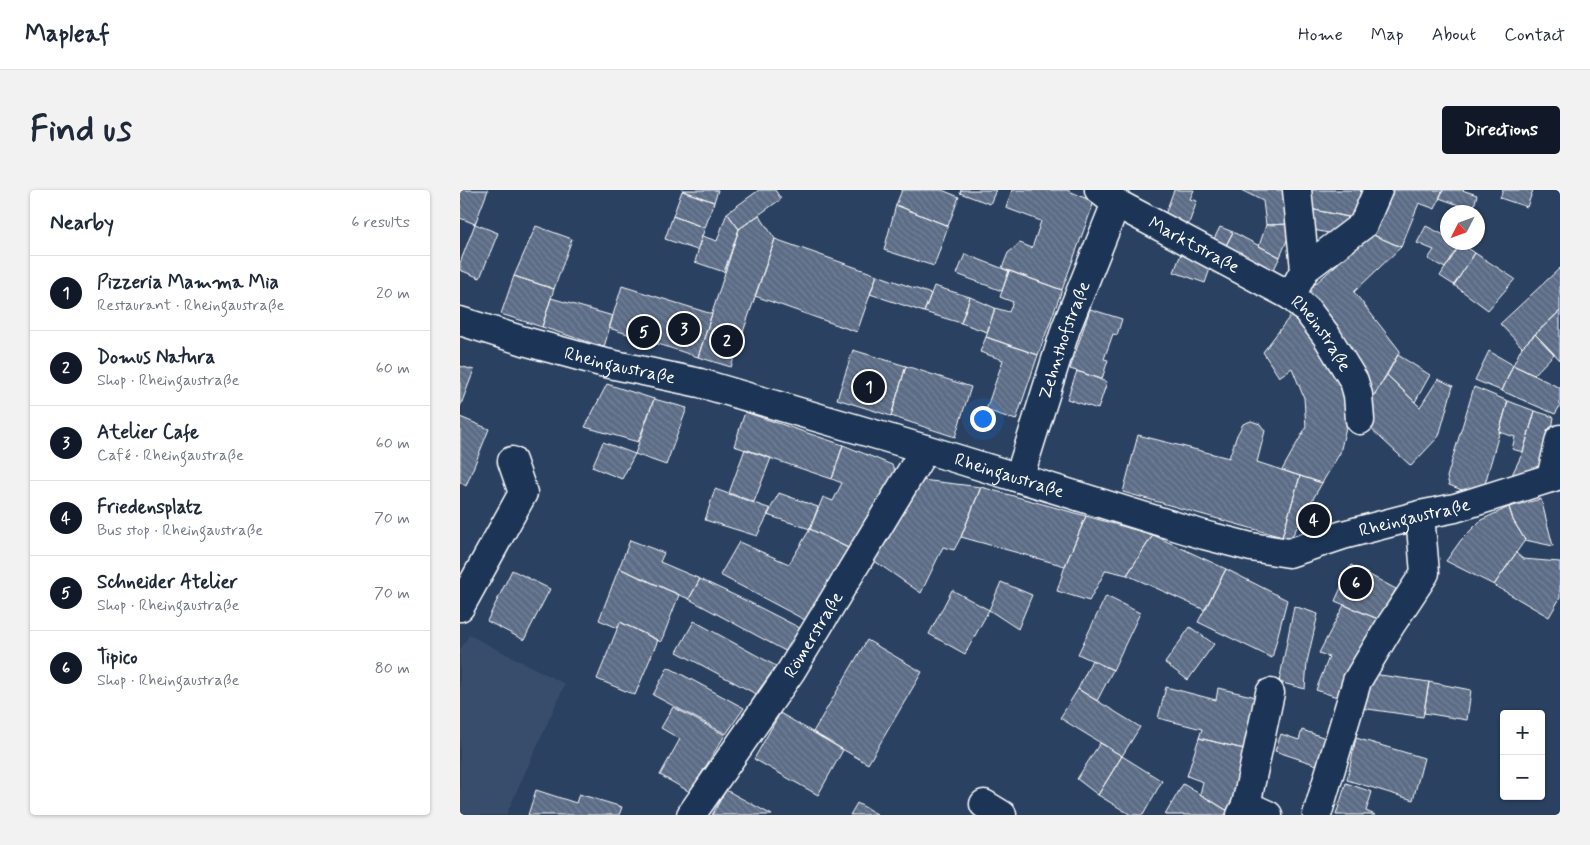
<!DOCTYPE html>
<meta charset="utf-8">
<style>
body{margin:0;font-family:Mynerve,sans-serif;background:#f2f2f3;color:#1f2937}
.controls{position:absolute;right:15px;bottom:15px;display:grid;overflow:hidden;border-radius:5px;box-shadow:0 1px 4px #0004}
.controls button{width:45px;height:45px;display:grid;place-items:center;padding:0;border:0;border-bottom:1px solid #e0e1e3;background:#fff;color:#1f2937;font:25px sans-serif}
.compass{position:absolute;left:980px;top:15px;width:45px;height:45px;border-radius:50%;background:#fff;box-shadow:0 1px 4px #0004;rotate:228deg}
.you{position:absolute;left:522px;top:228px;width:18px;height:18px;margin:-12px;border:4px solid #fff;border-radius:50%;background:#1a73e8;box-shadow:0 0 0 8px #1a73e833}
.badge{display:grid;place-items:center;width:32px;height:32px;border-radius:50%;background:#111827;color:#fff;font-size:16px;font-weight:700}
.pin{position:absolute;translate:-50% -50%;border:2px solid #fff;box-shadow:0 1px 5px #0006}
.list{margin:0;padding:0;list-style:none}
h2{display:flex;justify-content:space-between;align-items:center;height:65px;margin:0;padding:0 20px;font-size:21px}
h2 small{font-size:16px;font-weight:400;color:#747a83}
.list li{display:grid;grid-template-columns:32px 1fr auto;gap:15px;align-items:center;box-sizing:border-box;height:75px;padding:0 20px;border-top:1px solid #e0e1e3}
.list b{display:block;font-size:19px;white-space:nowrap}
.list p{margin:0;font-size:16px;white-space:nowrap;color:#747a83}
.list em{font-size:16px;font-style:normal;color:#747a83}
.map{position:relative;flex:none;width:1100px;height:625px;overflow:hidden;border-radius:5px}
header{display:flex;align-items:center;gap:30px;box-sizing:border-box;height:70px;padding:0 25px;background:#fff;border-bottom:1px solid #e0e1e3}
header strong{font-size:24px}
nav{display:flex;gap:28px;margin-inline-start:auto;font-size:18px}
.intro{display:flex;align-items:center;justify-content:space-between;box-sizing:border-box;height:120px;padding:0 30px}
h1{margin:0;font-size:35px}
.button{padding:12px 22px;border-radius:5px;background:#111827;color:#fff;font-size:18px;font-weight:700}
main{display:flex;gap:30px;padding:0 30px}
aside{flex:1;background:#fff;border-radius:5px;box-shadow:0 1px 4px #0004}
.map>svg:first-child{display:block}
</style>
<header>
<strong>Mapleaf</strong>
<nav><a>Home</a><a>Map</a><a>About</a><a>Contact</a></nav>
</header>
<div class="intro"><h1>Find us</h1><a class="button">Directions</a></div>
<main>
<aside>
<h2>Nearby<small>6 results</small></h2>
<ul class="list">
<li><span class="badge">1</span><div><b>Pizzeria Mamma Mia</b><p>Restaurant · Rheingaustraße</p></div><em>20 m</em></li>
<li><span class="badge">2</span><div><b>Domus Natura</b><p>Shop · Rheingaustraße</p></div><em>60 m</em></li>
<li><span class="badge">3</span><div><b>Atelier Cafe</b><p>Café · Rheingaustraße</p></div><em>60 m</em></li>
<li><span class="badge">4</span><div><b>Friedensplatz</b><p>Bus stop · Rheingaustraße</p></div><em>70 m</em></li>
<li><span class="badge">5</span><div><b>Schneider Atelier</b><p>Shop · Rheingaustraße</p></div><em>70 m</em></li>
<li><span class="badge">6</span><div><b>Tipico</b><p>Shop · Rheingaustraße</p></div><em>80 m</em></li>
</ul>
</aside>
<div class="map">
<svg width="1100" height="625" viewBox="0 0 1100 625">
<defs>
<pattern id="building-back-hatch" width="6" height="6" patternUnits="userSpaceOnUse" patternTransform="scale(1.25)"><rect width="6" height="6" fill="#5b6c86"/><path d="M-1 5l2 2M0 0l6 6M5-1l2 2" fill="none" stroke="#748298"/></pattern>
</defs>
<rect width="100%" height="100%" fill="#2a4161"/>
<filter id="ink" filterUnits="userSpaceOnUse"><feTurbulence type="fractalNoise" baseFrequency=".02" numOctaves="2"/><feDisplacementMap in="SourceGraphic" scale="10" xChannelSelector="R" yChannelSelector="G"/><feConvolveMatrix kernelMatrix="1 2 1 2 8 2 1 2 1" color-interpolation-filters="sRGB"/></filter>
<g filter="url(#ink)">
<path fill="#394e6c" d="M9,445L105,494L46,625H0V460Z"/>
<path fill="url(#building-back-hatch)" stroke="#fff" d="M0,0H28L15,34L0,28Z
M222,0H258L254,12Z
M299,0H315L321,9L279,39L267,23Z
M442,0H482L499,7L488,36L436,15Z
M501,0H536L530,14L500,3Z
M552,0H607L634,12L602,100L542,78L548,63L560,53L572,58L581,31L546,18Z
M714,0H734L730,9L737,11L728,36L704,27Z
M781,0H828L830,34L806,35L803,11Z
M851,0H901L894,28L850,19Z
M928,0H983L975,19L959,13L941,57L911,44Z
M983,0H1002L1017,5L1013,20L979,8Z
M1043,0H1073L1067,17L1040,8Z
M222,1L254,12L245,38L213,26Z
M436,15L488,36L474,76L424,60Z
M850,19L888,27L878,45L849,39Z
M267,23L279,39L264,82L235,72L242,46L257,51Z
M299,25L315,49L271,177L238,167L279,39Z
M213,26L245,38L237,60L205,49Z
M15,34L38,43L20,88L0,80V73Z
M830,34L828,48L820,67L799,56L806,35Z
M76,36L112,49L94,99L54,86Z
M966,36L988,47V52L1001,53L985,78L968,69L974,60L957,53Z
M760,37L773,42L762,63L750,57Z
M773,42L820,67L810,87L762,63Z
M911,44L941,57L894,102L940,161L912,209L846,102Z
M315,49L417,85L397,142L295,106Z
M1001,53L1015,63L994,95L980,86Z
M722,61L752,73L745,93L714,82Z
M1015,63L1055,89L1028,120L994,95Z
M505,64L549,81L542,101L497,84Z
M1100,78V121L1062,157L1040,134Z
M549,81L602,100L578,165L526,147L535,118L549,122L553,112L540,107Z
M417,85L471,104L464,122L410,104Z
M54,86L94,99L82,137L41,124Z
M162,96L252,124L238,167L149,138Z
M474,96L510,107L501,133L464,122Z
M510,107L535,118L527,142L501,133Z
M91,108L153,126L144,157L82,137Z
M630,119L662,129L657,145L653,144L644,169L648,170L642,189L610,179Z
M834,121L891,205L889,224L880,263L862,293L822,280L846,237L844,208L832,178L819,187L803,162Z
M1100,121V170L1075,144Z
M1075,144L1094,164L1074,185L1053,175L1062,157Z
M526,147L578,165L556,230L526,220L543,170L520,162Z
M393,160L446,176L431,226L377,209Z
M1029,161L1053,175L1042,201L1015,190Z
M938,165L970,185L955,212L927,185Z
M1053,175L1100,198V216L1095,224L1042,201Z
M0,176L14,180L0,217Z
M446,176L511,197L495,247L431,226Z
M617,181L647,192L638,219L607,209Z
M927,185L960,217L978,189L993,196L979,246L951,276L908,236L906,218Z
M147,194L194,209L178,252L125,237Z
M1014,197L1048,211L1023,301L1015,305L989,295L987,287Z
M194,209L227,218L206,275L175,264Z
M1048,211L1075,221L1063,262L1052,259L1055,247L1039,242Z
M1075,221L1094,227L1088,266L1076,287L1049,291L1063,262Z
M285,222L383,255L372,289L274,256Z
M0,227L29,239L6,296L0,292Z
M791,231L800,234L805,241L797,272L840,286L822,347L663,302L678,245L769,268L777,245L783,234Z
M143,252L175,264L162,289L132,277Z
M383,255L432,275L435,281L434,286L390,359L350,339L363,307L373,311L382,293L372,289Z
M285,259L311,268L294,312L269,303Z
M840,286L862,293L831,348L822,347Z
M462,290L521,297L501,347L494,360L483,357L461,403L413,370Z
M521,297L626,326L605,376L501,347Z
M255,299L311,319L297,346L245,330Z
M319,303L358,317L350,339L307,325Z
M1081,309L1093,356L1065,350L1053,330L1049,317Z
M1049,317L1053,330L1065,350L1034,395L986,371L1001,350L1021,330Z
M626,326L693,345L667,385L646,380L629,411L597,401L605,376Z
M350,339L390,359L347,431L260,385L279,352L329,374Z
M693,345L766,379L745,420L667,385Z
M170,350L204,363L200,372L240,389L229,409L159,378Z
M1056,363L1063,369L1100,372V408L1089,427L1034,395Z
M891,375L936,399L918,429L875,411Z
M159,378L219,405L201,452L160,432L158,438L139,430Z
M766,379L827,410L812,468L738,432Z
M52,380L90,399L64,450L27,431Z
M240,389L291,413L342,439L329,463L229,409Z
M541,392L572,405L558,439L529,420Z
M492,400L529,420L505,464L469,444Z
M646,406L680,423L653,480L618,464Z
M884,415L918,429L880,508L856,500L869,467L859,463Z
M834,416L858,424L847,472L845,499L819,492Z
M234,431L316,476L296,504L217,462Z
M160,432L198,450L175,505L137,489Z
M730,437L754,454L728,490L705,473Z
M407,450L462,482L408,574L353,542Z
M632,470L653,480L637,511L618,499Z
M208,477L284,518L266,544L193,505Z
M913,484L969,492L963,527L901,518Z
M969,492L1011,500L1007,530L964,523Z
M706,497L756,510L758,498L796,507L784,559L739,548L742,539L698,528Z
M618,499L680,537L662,566L600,528Z
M213,517L265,545L230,602L200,585L220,549L201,538Z
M320,523L383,560L358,605L294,569Z
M842,540L866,548L857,575L815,561L821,544L839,550Z
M739,548L784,559L773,609L768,621L740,604L743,592L727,586Z
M896,548L964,568L953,610L887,590Z
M640,553L662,566L638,605L617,589Z
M662,566L702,591L683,625H671L638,605Z
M886,593L912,602L906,621L915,625H876Z
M723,594L768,621L765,625H705Z
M76,600L116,613L119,604L162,617L159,625H68Z
M266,600L312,625H252Z
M397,613L417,624V625H390Z"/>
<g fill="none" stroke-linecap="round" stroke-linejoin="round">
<g stroke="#fff" stroke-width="31">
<g id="street">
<path id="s1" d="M639,0L656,13L831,106L847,120L866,145L894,191L898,205L900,230"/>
<path d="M837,0L845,79"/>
<path d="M831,106L845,79L903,35L918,0"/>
<path id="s2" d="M559,288L606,138L656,13"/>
<path d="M1091,288L1100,249"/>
<path d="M0,417L63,303L52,271"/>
<path d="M524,614L542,625"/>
<path d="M786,615L808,625"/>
<path id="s3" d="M231,625L331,481L465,259"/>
<path d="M781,625L786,615L810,503"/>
<path d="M857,625L897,491L930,436L965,383L960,325"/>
</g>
</g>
<g stroke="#fff" stroke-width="31">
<g id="secondary">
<path id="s4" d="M0,131L64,151L141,172L240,193L465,259L744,345L791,357L829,363L883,345L960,325L995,318L1100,285"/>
</g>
</g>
<use href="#street" stroke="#1d3557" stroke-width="28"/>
<use href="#secondary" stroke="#1d3557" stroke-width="28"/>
</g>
</g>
<g text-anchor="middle" stroke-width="4" stroke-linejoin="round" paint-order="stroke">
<g font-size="18" fill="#fff" stroke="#1d3557">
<text dy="6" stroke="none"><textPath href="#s1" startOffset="110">Marktstraße</textPath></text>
<text dy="6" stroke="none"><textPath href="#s1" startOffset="268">Rheinstraße</textPath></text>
<text dy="6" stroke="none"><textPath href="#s2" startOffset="145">Zehnthofstraße</textPath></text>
<text dy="6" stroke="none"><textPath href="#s4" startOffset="166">Rheingaustraße</textPath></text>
<text dy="6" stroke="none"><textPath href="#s4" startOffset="571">Rheingaustraße</textPath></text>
<text dy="6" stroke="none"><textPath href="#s4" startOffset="992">Rheingaustraße</textPath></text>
<text dy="6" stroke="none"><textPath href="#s3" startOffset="218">Römerstraße</textPath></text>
</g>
</g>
</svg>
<div class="controls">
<button>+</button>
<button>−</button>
</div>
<svg class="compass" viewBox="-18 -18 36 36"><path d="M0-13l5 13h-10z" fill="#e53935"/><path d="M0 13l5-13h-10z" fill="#747a83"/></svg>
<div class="you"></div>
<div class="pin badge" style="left:409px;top:197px">1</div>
<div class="pin badge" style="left:267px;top:151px">2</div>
<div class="pin badge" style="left:224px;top:139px">3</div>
<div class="pin badge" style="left:854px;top:330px">4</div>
<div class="pin badge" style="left:184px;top:142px">5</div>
<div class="pin badge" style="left:896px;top:393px">6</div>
</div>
</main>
